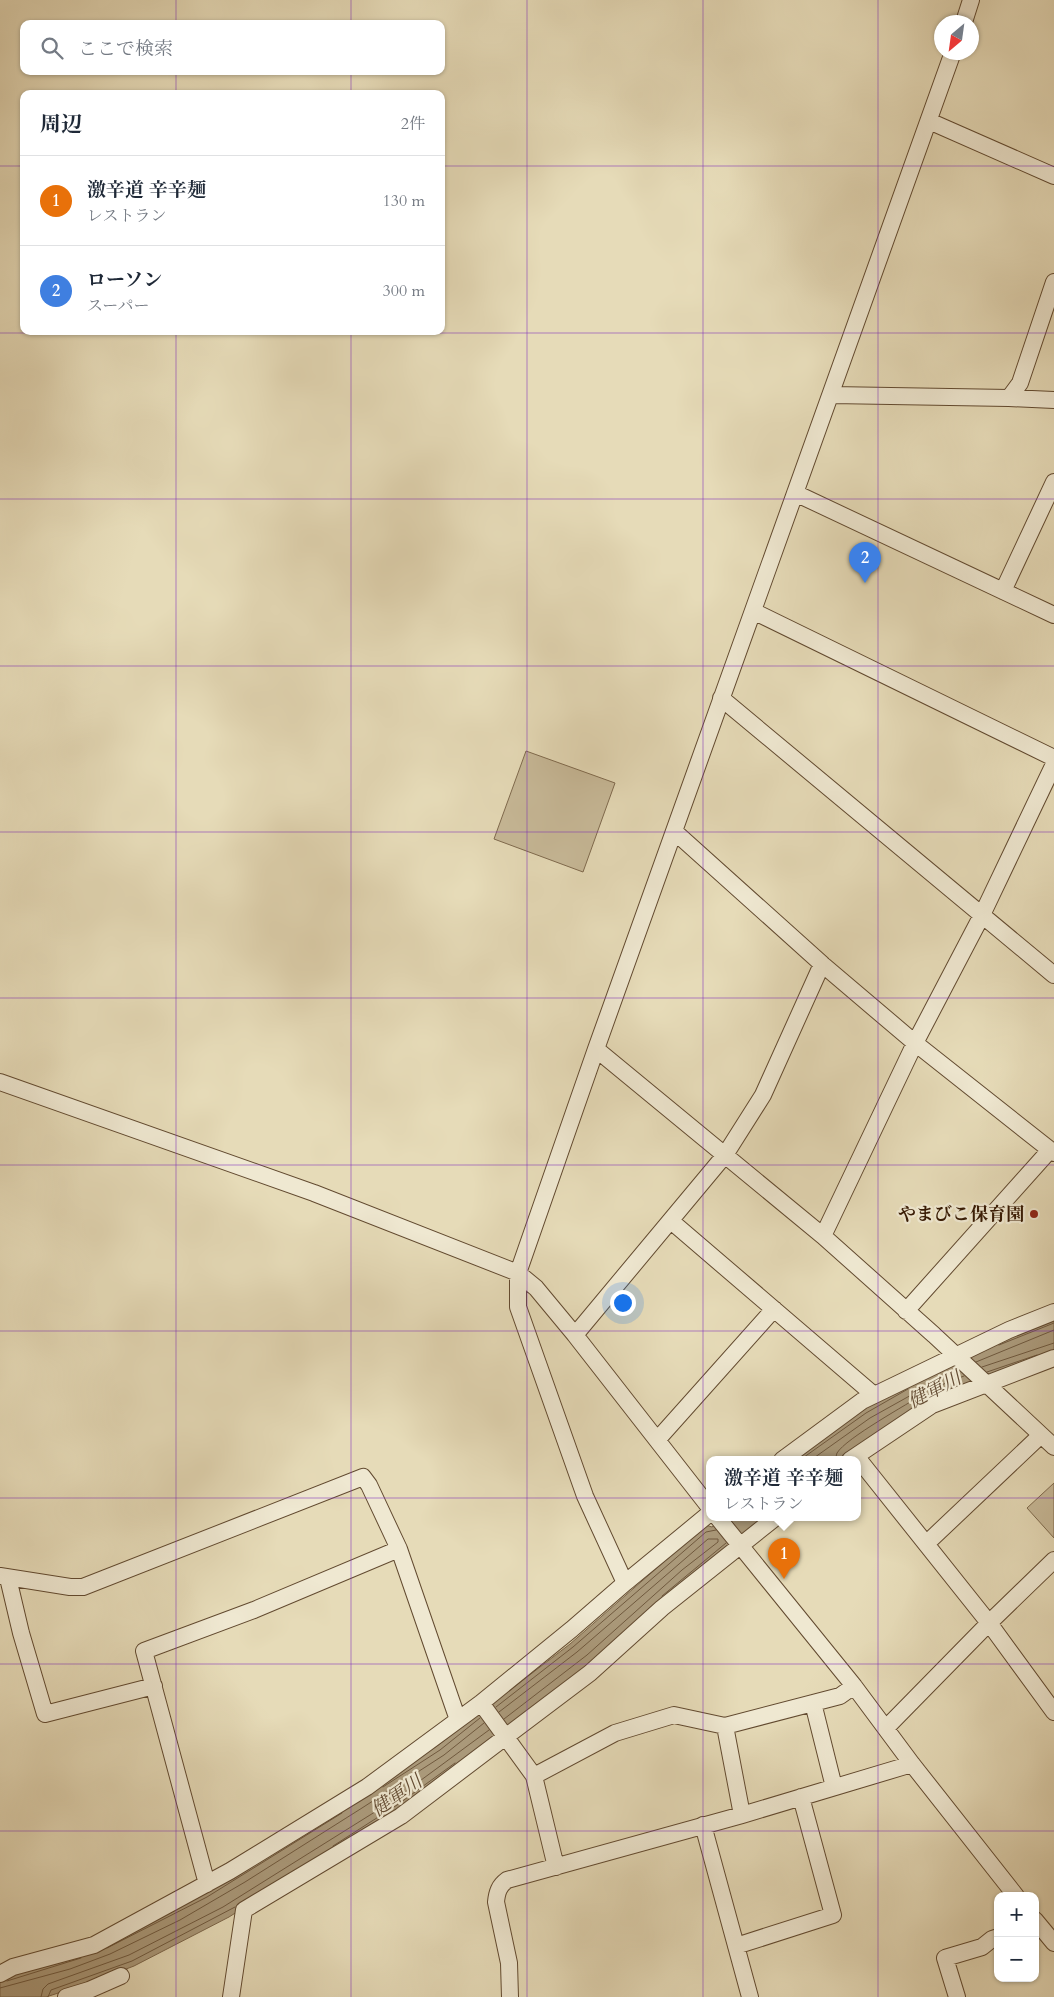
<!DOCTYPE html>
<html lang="ja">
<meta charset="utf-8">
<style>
body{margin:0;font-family:Cardo,"Noto Serif JP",serif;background:#f6f6f7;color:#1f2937}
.controls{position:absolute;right:15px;bottom:15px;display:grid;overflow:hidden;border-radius:10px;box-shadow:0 1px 4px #0004}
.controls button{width:45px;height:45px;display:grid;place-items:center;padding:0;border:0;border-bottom:1px solid #e0e1e3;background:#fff;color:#1f2937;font:25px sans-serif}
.compass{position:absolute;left:934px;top:15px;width:45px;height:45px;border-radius:50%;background:#fff;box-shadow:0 1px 4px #0004;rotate:209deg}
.you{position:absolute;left:622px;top:1302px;width:18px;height:18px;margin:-12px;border:4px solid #fff;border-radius:50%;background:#1a73e8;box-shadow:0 0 0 8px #1a73e833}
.badge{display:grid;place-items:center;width:32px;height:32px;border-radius:50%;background:#db2777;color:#fff;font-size:16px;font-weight:700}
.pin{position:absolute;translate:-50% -41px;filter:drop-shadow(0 1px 2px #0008)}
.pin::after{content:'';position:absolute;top:26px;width:18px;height:15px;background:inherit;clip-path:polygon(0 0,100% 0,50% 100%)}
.popup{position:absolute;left:706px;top:1456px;width:155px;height:65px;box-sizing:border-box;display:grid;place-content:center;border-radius:10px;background:#fff;filter:drop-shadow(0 1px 4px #0005);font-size:16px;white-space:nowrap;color:#747a83}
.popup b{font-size:19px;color:#1f2937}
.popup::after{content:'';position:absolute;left:50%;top:100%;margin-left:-10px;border:10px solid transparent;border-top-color:#fff}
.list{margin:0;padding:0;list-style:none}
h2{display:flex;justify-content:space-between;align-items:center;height:65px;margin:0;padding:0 20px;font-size:21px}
h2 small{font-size:16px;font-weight:400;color:#747a83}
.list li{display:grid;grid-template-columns:32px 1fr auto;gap:15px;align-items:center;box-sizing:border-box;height:90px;padding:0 20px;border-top:1px solid #e0e1e3}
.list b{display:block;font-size:19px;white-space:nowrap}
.list p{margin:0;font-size:16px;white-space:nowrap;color:#747a83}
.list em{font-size:16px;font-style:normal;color:#747a83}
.icon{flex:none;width:28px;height:28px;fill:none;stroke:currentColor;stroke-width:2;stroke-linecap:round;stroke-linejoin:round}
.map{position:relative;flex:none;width:1054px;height:1997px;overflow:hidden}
.search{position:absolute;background:#fff;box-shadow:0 1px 4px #0004;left:20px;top:20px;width:425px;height:55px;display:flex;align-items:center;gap:12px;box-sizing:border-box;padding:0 18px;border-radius:10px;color:#747a83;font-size:19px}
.panel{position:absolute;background:#fff;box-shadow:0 1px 4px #0004;left:20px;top:90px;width:425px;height:245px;border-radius:10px}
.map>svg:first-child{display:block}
</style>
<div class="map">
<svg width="1054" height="1997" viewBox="0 0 1054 1997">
<rect width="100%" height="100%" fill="#e6dbb8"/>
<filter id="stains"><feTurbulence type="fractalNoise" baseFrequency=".004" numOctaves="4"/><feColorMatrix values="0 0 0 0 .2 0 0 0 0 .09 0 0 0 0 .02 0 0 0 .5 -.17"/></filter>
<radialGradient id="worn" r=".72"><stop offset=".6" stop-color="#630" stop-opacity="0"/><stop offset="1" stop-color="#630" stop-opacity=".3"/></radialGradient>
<path fill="#c8ba99" stroke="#7f6a4e" d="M526,751L615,783L583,872L494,839Z
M1054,1483V1538L1027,1508Z"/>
<path fill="#aa997a" stroke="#7c664a" d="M1054,1318V1354L996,1374L845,1460H792L864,1409L903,1386Z
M724,1518H764L595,1663L400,1809L229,1917L134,1966L92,1982L46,1997H0V1978L66,1959L356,1799L437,1746L570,1644L706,1525L712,1527Z"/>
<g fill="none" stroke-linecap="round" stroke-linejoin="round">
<path stroke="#70593e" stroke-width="1" d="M999,1345L1054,1323
M976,1362L1054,1330
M982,1367L1054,1343
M958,1370L934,1383L933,1386L936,1387L964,1376
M987,1372L1037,1355
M800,1460L866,1413L908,1389
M811,1460L870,1418L922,1389H925V1393C908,1404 846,1438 837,1453C836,1456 836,1457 836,1460
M662,1596L726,1543
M496,1707L573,1647L706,1532L716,1530
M499,1712L577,1652L708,1539H718V1542L682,1570L587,1655L504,1719
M383,1787L440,1750L480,1718
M333,1846L397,1805L455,1763
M107,1948L207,1897L342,1813
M7,1981L81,1958
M0,1988L70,1969L110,1954L180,1920L245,1882L362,1808L444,1755L484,1723
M41,1997L43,1989L48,1984L129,1955L223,1907L394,1800L489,1730
M48,1997L51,1990L132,1961L235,1907"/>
<g stroke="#624a30" stroke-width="18">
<path id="minor" d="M964,22L971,0
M929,121L1054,176
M832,395L1009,398L1054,400
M1009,398L1020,383L1054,282
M795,493L1054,615
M1003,591L1054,482
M753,611L1054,758
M721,698L1054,975
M675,832L822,964L915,1043L1054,1153
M596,1049L823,1236L934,1335L1054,1447
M0,1082L314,1193L518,1273L536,1288L575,1335L710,1508
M671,1221L874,1395
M823,1236L915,1043L982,915L1054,764
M906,1311L1050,1150
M575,1335L725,1155L763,1095L822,964
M658,1439L774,1309
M856,1456L932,1405L1054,1358
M782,1460L862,1401L1009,1330L1054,1312
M850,1460L856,1456L989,1623L1054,1712
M718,1518L854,1686L912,1764L1016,1896
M927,1543L1041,1435
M0,1576L70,1587H83L363,1477L369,1485L399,1549L458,1720
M8,1578L21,1633L45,1714L154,1686
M625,1583L585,1496L518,1307V1273L596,1049L953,52
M481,1703L534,1776L556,1867
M813,1703L834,1787
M725,1726L840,1696L854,1686
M886,1728L989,1623L1054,1560
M534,1776L615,1733L674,1715L725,1726L742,1815
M703,1825L750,1997
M207,1884L144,1651L254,1610L399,1549
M1035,1920L1054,1943
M736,1946L833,1915L801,1797
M0,1974L13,1967L94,1945L230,1871L367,1787L481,1703L572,1629L625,1583L710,1513
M66,1997L89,1990L121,1976
M231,1997L244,1910L401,1816L590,1673L662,1608L775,1518
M510,1997L509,1963L496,1902C497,1892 499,1886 507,1880L742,1815L912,1764
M957,1997L945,1958L982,1947L992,1939L998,1937"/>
</g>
<use href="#minor" stroke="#efe8d1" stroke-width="16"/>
</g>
<path fill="none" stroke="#7b2cbf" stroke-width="1" stroke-opacity="0.55" d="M176,0V24M351,0V24M527,0V1997M703,0V1997M878,0V1997M176,71V94M351,71V94M0,166H24M441,166H1054M176,331V1997M351,331V1997M0,333H1054M0,499H1054M0,666H1054M0,832H1054M0,998H1054M0,1165H1054M0,1331H1054M0,1498H1054M0,1664H1054M0,1831H1054"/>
<circle fill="#8f2418" stroke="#efe8d1" stroke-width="2" cx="1034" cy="1214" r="5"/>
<g text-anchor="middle" stroke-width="4.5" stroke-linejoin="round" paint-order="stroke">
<g font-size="18" font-weight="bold" fill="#361903" stroke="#efe8d1" text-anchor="end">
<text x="1024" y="1220">やまびこ保育園</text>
</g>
<g font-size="19" font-style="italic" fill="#644c33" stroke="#efe8d1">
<text transform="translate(934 1389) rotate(-28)" y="7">健軍川</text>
<text transform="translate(396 1795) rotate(-35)" y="7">健軍川</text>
</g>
</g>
<rect width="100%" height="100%" filter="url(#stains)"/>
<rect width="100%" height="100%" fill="url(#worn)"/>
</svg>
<div class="controls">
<button>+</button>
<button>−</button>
</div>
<svg class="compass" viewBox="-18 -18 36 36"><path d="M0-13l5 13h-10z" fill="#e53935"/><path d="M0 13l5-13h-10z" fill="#747a83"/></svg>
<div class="you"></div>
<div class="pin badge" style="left:784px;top:1579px;background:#e8710a">1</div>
<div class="popup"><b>激辛道 辛辛麺</b>レストラン</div>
<div class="pin badge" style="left:865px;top:583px;background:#3f7fe0">2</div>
<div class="search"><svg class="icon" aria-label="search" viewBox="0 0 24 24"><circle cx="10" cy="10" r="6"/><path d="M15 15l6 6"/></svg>ここで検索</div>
<section class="panel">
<h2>周辺<small>2件</small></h2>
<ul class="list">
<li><span class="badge" style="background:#e8710a">1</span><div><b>激辛道 辛辛麺</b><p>レストラン</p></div><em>130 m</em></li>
<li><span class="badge" style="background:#3f7fe0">2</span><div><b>ローソン</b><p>スーパー</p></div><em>300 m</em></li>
</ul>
</section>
</div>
